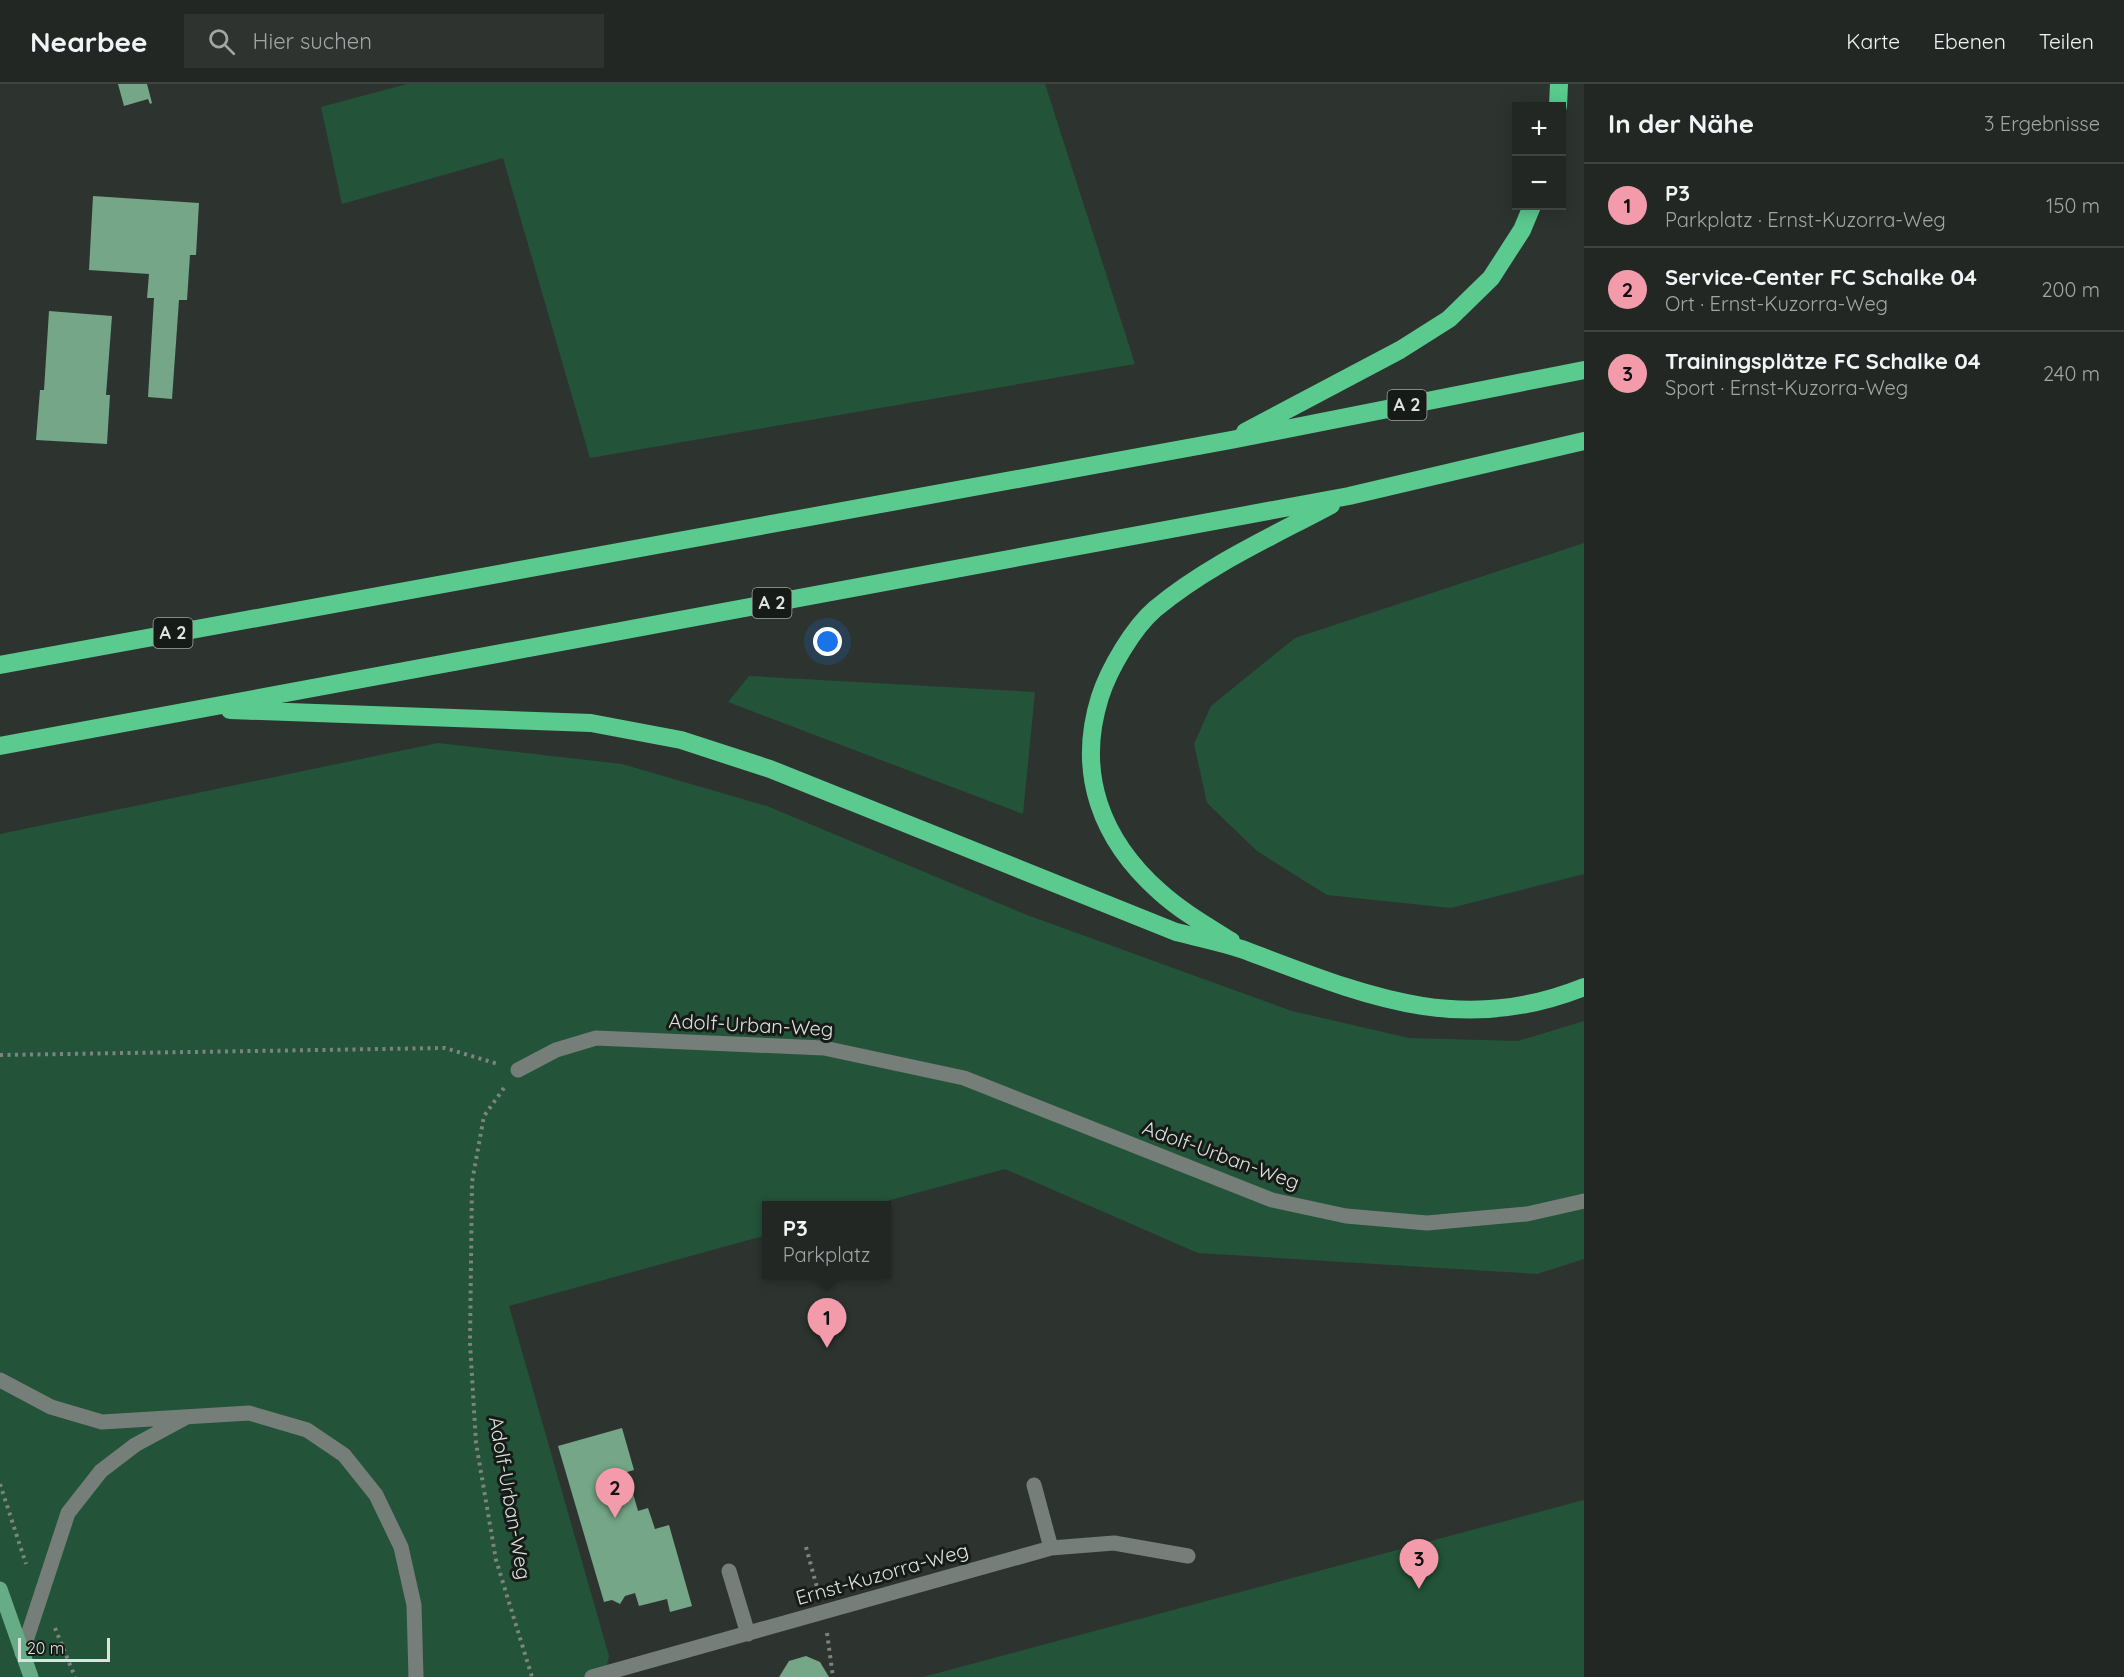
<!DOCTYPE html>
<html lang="de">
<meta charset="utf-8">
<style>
body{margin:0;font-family:Quicksand,sans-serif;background:#2e3330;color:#f1f3f6}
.controls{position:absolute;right:18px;top:18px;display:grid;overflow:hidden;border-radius:0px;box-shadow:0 3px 15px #0003}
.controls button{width:54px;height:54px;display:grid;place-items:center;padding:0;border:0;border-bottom:2px solid #3f4441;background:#222723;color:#f1f3f6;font:30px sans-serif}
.scale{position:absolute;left:18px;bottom:15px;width:92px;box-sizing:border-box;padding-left:6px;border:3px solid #dde2df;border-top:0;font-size:16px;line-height:21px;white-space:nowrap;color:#dde2df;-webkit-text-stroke:4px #171b18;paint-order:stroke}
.you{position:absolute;left:828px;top:558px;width:21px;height:21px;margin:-15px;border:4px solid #fff;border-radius:50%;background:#1a73e8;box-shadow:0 0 0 9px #1a73e833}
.badge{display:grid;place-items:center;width:39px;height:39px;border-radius:50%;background:#f39aab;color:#111;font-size:20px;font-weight:700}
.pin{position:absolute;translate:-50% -50px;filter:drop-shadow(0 2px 3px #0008)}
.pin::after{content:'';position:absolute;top:32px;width:21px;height:18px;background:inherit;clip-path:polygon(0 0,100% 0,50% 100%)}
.popup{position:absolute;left:762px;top:1117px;width:129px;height:78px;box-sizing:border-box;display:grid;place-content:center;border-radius:0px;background:#222723;filter:drop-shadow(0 2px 4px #0005);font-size:20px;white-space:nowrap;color:#a2a5a6}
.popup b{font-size:22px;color:#f1f3f6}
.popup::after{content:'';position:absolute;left:50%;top:100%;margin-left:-12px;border:12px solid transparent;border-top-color:#222723}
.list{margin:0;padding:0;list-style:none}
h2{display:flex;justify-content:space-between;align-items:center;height:78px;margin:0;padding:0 24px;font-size:26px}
h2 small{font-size:20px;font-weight:400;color:#a2a5a6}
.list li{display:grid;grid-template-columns:39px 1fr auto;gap:18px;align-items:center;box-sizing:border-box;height:84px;padding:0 24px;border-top:2px solid #3f4441}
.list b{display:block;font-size:22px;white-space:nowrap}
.list p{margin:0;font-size:20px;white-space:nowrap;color:#a2a5a6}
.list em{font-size:20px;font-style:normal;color:#a2a5a6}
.icon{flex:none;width:33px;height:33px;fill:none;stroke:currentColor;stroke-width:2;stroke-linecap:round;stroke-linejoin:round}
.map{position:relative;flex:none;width:1584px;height:1593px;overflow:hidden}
header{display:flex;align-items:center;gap:36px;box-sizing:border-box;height:84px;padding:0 30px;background:#222723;border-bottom:2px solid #3f4441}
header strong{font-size:28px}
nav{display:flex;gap:33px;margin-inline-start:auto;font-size:21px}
.search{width:420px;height:54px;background:#2e3330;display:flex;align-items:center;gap:15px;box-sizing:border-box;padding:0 21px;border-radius:0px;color:#a2a5a6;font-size:22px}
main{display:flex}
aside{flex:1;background:#222723}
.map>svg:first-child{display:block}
</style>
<header>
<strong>Nearbee</strong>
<div class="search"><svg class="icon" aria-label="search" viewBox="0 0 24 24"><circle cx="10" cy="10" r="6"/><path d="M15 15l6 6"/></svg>Hier suchen</div>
<nav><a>Karte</a><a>Ebenen</a><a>Teilen</a></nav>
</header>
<main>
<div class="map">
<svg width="1584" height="1593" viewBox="0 0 1584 1593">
<rect width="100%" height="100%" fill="#2d342f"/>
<path fill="#235339" d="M407,0H1045L1135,280L590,374L503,74L342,120L321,23Z
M1584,459V790L1451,824L1327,811L1257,767L1207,719L1194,660L1211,622L1295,554Z
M749,592L1035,608L1023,730L728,618Z
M438,659L622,680L767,722L1027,831L1292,927L1409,954L1518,957L1584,937V1175L1537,1190L1198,1169L1005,1085L872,1121L767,1122V1151L509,1222L609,1572L604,1593H0V750Z
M1584,1416V1593H923Z"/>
<path fill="#74a687" d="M118,0H147L152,19L150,20L148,15L124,22Z
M93,112L199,119L196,171H190L187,216H179L172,315L148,313L154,214H147L149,190L89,186Z
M49,227L112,232L106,311H110L107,360L36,356L40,306H44Z
M622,1344L634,1386L627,1388L638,1427L648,1424L655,1445L669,1441L692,1522L670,1528L667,1515L639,1522L635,1509L625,1512L620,1520L612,1516L604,1518L558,1362Z
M806,1572L820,1578L829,1593H779L789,1577Z"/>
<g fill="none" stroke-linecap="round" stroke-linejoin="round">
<path stroke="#7d837f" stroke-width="4" stroke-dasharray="3 4.5" stroke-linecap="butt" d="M0,971L445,964L498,980
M504,1004L484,1032L472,1098L470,1259L476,1359L496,1476L532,1593
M0,1400L26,1480
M806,1463L818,1507
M55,1544L75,1593
M827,1549L833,1593"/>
<path stroke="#767e79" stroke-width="15" d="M518,986L556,966L596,954L824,964L964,994L1272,1116L1346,1132L1427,1139L1527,1130L1584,1117
M0,1296L51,1323L102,1338L249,1329L307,1346L344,1371L376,1411L401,1463L414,1521L416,1593
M1034,1401L1051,1464
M729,1487L748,1550
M22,1569L68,1429L101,1387L135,1361L185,1334
M592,1593L1051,1464L1114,1459L1188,1472"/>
<path stroke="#66ac86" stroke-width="15" d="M0,1505L31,1593"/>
<path stroke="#5bca8f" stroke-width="18" d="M1558,22L1559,0
M1245,348L1400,266L1449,235L1491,194L1522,146L1532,122
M0,581L1231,356L1584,286
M230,626L591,639L681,656L770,685L1176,848C1200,854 1225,859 1247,867C1364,911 1459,953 1584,903
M0,662L1349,412L1584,357
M1231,857C1207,842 1181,827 1160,808C1101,756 1076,689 1100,613C1109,585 1133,544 1155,525C1208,481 1271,453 1331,421"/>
</g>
<g text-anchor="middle" stroke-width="6" stroke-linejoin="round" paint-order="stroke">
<g fill="#171b18" stroke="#a2a6a3" stroke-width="1.5">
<rect x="1387.5" y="306" width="39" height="30" rx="4.5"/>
<rect x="752.5" y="504" width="39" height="30" rx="4.5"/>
<rect x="153.5" y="534" width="39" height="30" rx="4.5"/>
</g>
<g font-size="18" font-weight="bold" fill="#dde2df">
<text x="1407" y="327">A 2</text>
<text x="772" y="525">A 2</text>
<text x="173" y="555">A 2</text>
</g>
<g font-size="20" fill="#dde2df" stroke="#171b18">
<text transform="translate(751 941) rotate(3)" y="7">Adolf-Urban-Weg</text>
<text transform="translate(1221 1071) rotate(20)" y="7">Adolf-Urban-Weg</text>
<text transform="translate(510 1414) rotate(80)" y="7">Adolf-Urban-Weg</text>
<text transform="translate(882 1490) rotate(-16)" y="7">Ernst-Kuzorra-Weg</text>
</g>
</g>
</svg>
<div class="controls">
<button>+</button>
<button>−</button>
</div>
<div class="scale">20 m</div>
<div class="you"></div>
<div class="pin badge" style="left:827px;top:1264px">1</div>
<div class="popup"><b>P3</b>Parkplatz</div>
<div class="pin badge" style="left:615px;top:1434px">2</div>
<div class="pin badge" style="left:1419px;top:1505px">3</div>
</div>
<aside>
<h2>In der Nähe<small>3 Ergebnisse</small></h2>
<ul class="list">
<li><span class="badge">1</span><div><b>P3</b><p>Parkplatz · Ernst-Kuzorra-Weg</p></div><em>150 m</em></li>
<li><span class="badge">2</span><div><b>Service-Center FC Schalke 04</b><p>Ort · Ernst-Kuzorra-Weg</p></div><em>200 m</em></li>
<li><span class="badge">3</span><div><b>Trainingsplätze FC Schalke 04</b><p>Sport · Ernst-Kuzorra-Weg</p></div><em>240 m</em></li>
</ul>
</aside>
</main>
